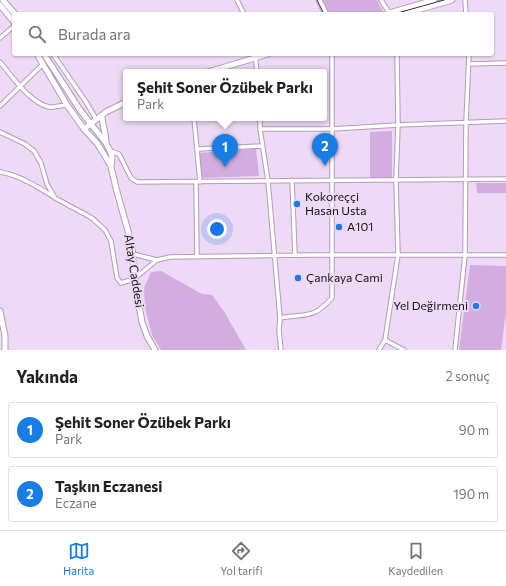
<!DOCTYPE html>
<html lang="tr">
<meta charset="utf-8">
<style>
body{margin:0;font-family:Commissioner,sans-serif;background:#f2f2f2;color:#222}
.you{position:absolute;left:217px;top:229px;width:14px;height:14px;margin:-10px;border:3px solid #fff;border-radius:50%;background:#1a73e8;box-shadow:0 0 0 6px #1a73e833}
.badge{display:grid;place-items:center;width:26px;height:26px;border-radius:50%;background:#187ee6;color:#fff;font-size:13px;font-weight:700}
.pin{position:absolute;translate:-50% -33px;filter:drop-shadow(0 1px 2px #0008)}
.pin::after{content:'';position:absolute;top:21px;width:14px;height:12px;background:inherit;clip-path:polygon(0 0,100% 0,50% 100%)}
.popup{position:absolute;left:123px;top:69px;width:204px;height:52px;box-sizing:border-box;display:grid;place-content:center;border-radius:4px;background:#fff;filter:drop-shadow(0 1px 3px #0005);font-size:13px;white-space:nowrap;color:#767676}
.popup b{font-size:15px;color:#222}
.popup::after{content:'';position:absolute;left:50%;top:100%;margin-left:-8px;border:8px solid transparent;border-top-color:#fff}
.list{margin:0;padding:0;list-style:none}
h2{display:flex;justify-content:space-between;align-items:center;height:52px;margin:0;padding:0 16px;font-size:17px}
h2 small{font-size:13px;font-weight:400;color:#767676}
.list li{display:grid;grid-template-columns:26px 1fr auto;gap:12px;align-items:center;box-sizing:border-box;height:56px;margin:0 8px 8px;padding:0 8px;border:1px solid #e0e0e0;border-radius:4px}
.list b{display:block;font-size:15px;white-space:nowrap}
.list p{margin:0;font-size:13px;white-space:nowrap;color:#767676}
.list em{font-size:13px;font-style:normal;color:#767676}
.icon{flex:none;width:22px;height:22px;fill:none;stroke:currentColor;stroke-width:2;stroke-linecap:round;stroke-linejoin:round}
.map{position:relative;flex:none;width:506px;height:350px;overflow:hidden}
.search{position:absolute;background:#fff;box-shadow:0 1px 3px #0004;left:12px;right:12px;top:12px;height:44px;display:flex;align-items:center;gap:10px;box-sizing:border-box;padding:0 14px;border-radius:4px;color:#767676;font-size:15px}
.sheet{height:180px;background:#fff}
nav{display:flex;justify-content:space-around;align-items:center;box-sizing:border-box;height:56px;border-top:1px solid #e0e0e0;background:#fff;font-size:11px;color:#767676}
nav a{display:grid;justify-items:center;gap:2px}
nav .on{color:#187ee6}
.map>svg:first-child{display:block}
</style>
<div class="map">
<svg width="506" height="350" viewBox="0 0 506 350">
<rect width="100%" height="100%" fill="#eedaf6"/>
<path fill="#d3ade0" d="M321,0H377L384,13L381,14H328Z
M392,131V179H370V132Z
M256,149L259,176L200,178L198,153Z
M476,183H506V193H477Z
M470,265L506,266V312L501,350H459Z
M161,271L202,294L212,295L225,313L246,350H161L152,335L145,308L144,288L151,272Z"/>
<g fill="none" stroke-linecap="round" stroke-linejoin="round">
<g stroke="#b09db7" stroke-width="5.5">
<path id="street" d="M237,0L244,14
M381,0L390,14
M465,0L466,14
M0,38L14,26
M53,54L86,102L96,119
M255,54L257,72
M397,54L398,125L506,121
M0,62C12,76 30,103 49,107C54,108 62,105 67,105
M469,64L506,63
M0,106L43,64
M194,118L200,182
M260,118V129
M0,132L25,144L34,151L41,163L47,184L55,198L92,218L105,230L111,241L117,278L121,283L134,279L157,260
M197,149L262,146
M110,151L119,154L131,178L137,182L506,179
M0,172C19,175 38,187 54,197
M292,180L295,255
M196,183L197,256
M133,254L157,260L170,257L313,255H506
M280,318C306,313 312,320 332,298V54
M281,350L279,331L280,318L268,181L260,129H332L398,125L396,181L398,255L385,340
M379,350L385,340L404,350
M455,350L465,255L466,122L469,54"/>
</g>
<g stroke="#b09db7" stroke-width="7">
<path id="secondary" d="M3,0L15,14
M319,0L326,14
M0,5L14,22
M386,14L434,0
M404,14L452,0
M37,54L67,105L84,129L97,143L111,166
M44,54L80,110L106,143L110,151L112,157L111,167L117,192L132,245L134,279L142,322L147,336L155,350
M208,72L268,54
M102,115C102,125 106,133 106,143
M84,129L106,112L126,102
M0,311L5,336V350"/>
</g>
<use href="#street" stroke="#fff" stroke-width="3.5"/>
<use href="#secondary" stroke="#fff" stroke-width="5"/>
<path stroke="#372e3a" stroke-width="1" d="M317,0L324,14
M394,14L444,0"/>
</g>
<g fill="#187ee6" stroke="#eedaf6" stroke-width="1.5">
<circle cx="297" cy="204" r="4"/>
<circle cx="339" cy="227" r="4"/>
<circle cx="298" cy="278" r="4"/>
<circle cx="476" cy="306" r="4"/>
</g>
<g text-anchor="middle" stroke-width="4" stroke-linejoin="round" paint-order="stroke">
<g font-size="12" fill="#160f18" stroke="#eedaf6" text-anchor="start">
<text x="305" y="201">Kokoreççi<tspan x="305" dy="14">Hasan Usta</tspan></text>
<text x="347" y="231">A101</text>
<text x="306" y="282">Çankaya Cami</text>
<text x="468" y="310" text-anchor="end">Yel Değirmeni</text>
</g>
<g font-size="12" fill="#160f18" stroke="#eedaf6">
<text transform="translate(134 271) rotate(81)" y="4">Altay Caddesi</text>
</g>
</g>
</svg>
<div class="you"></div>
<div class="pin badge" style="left:225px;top:167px">1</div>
<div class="popup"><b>Şehit Soner Özübek Parkı</b>Park</div>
<div class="pin badge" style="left:325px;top:166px">2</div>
<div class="search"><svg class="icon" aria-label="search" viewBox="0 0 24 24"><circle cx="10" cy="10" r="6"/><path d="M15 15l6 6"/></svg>Burada ara</div>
</div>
<section class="sheet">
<h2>Yakında<small>2 sonuç</small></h2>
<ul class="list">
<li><span class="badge">1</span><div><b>Şehit Soner Özübek Parkı</b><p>Park</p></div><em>90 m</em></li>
<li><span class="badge">2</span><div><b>Taşkın Eczanesi</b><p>Eczane</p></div><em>190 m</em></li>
</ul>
</section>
<nav>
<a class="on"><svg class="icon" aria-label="map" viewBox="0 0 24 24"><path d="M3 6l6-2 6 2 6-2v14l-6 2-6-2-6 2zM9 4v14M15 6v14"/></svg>Harita</a>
<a><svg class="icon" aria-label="directions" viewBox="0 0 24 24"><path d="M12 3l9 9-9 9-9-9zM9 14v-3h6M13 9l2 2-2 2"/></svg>Yol tarifi</a>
<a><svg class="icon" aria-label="saved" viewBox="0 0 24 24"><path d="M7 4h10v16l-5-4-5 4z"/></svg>Kaydedilen</a>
</nav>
